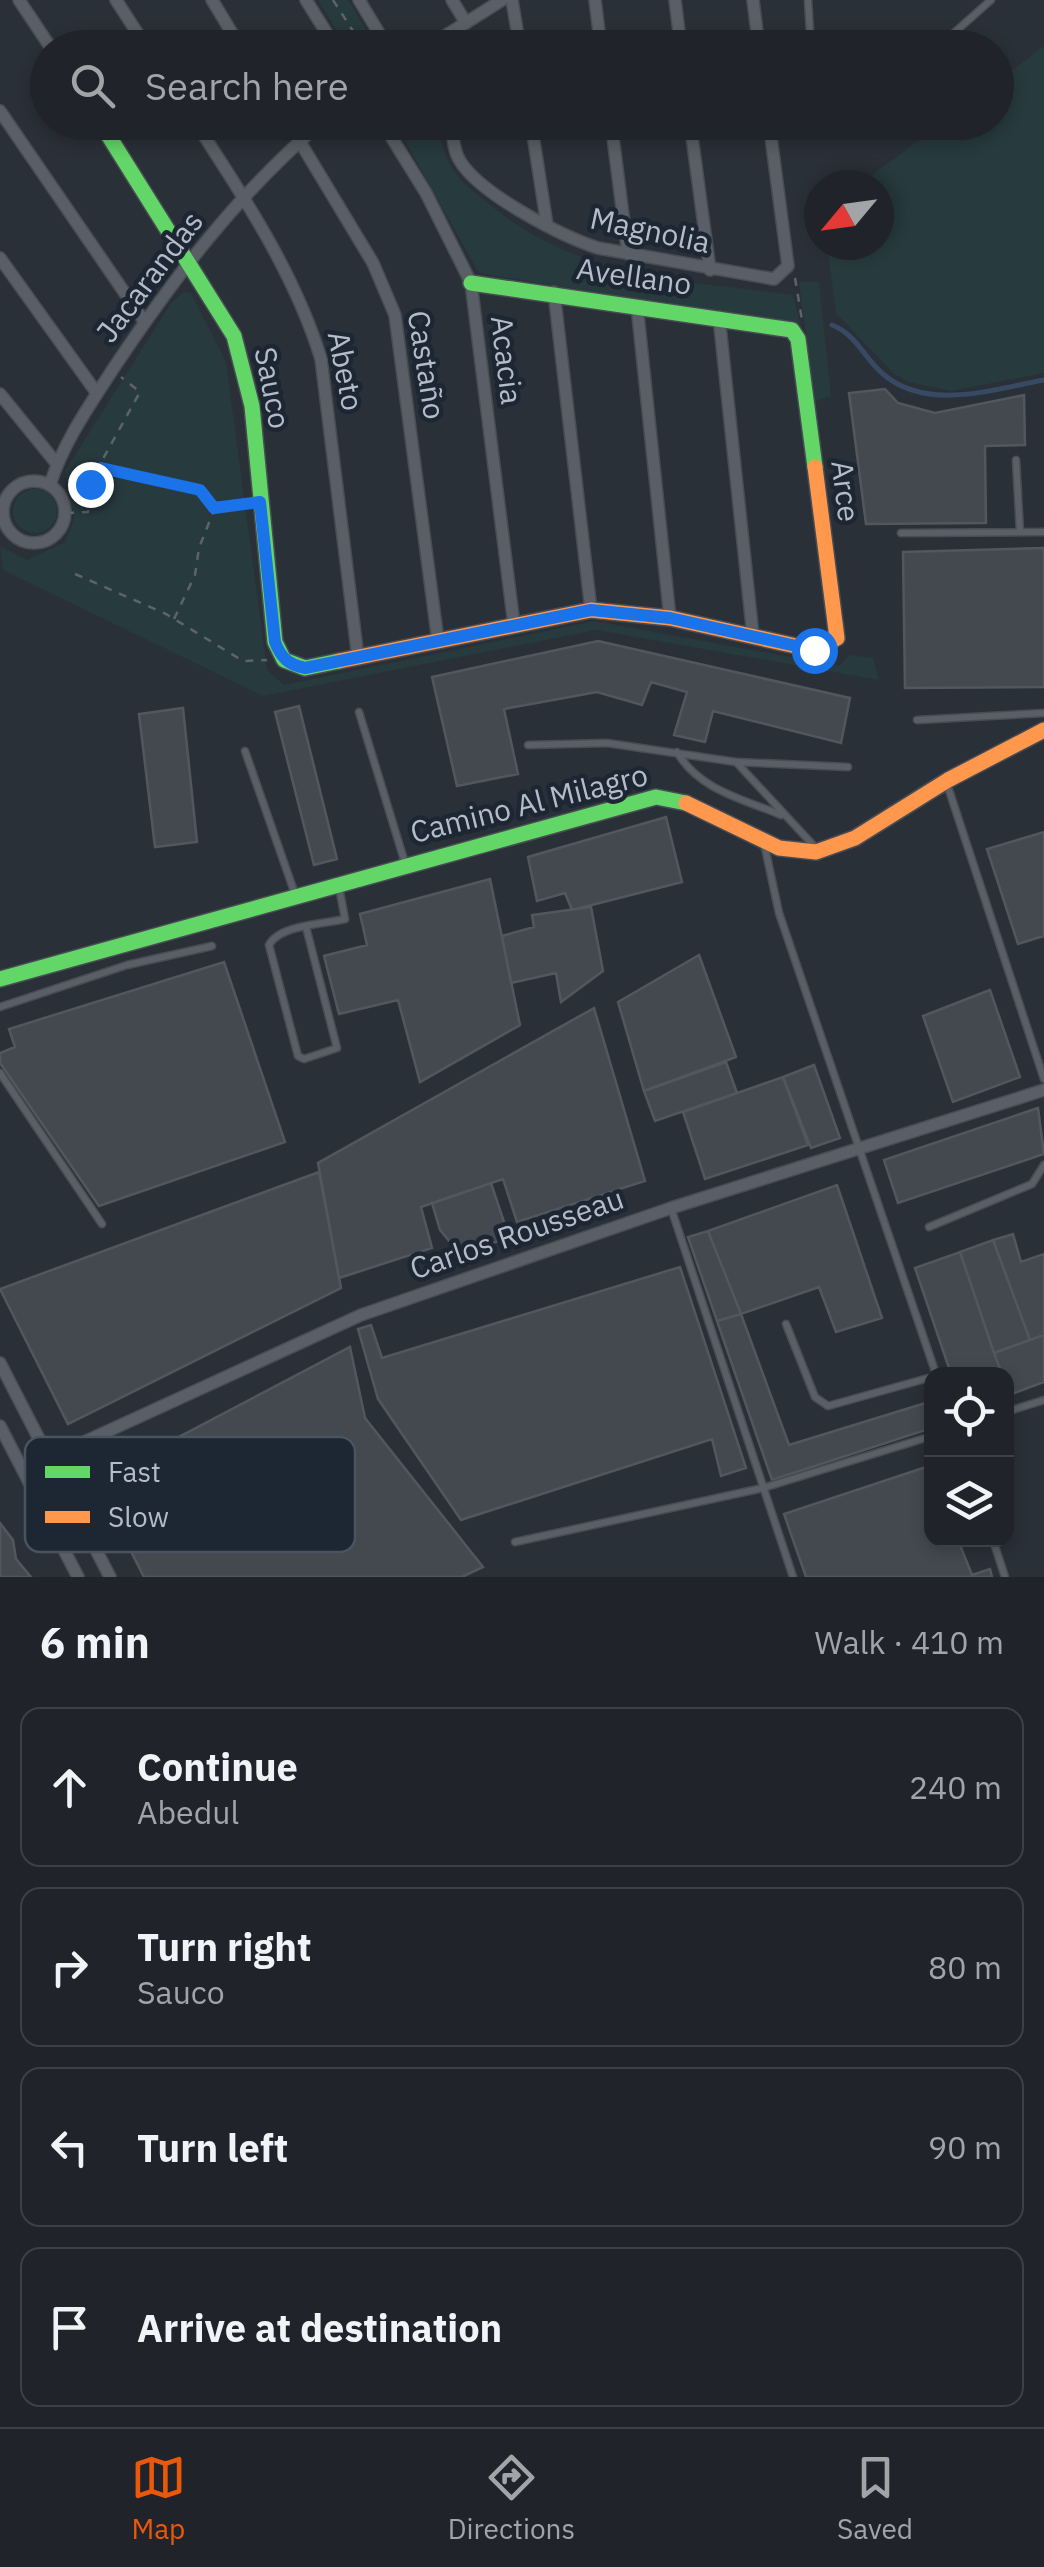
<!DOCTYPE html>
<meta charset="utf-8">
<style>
body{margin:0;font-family:"IBM Plex Sans",sans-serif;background:#282c32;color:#f1f3f6}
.controls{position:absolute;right:30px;bottom:30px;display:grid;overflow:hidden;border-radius:20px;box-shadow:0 5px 15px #0003}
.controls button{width:90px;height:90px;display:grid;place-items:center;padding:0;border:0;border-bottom:2px solid #3d4147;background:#20242a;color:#f1f3f6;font:50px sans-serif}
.compass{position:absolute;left:804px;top:170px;width:90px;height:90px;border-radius:50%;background:#20242a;box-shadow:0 5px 15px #0003;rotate:241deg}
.stop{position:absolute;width:30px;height:30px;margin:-22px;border:8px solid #1a73e8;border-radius:50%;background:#fff}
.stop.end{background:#1a73e8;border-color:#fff;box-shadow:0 2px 10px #0008}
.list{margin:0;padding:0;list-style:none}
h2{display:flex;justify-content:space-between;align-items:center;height:130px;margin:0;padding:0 40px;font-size:42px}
h2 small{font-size:32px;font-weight:400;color:#a2a4a8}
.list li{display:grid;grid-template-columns:65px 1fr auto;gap:30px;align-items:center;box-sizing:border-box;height:160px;margin:0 20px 20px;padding:0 20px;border:2px solid #3d4147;border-radius:20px}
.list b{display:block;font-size:38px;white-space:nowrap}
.list p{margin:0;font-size:32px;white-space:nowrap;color:#a2a4a8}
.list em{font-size:32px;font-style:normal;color:#a2a4a8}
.icon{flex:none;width:55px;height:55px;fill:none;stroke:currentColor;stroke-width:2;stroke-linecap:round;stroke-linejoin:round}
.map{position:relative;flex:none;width:1044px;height:1577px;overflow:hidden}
.search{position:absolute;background:#20242a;box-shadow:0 5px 15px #0003;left:30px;right:30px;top:30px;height:110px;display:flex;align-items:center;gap:25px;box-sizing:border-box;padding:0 35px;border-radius:55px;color:#a2a4a8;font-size:38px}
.sheet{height:850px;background:#20242a}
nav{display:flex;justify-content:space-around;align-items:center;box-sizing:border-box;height:140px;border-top:2px solid #3d4147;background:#20242a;font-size:28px;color:#a2a4a8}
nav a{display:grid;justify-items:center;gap:5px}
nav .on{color:#ea580c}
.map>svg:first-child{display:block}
</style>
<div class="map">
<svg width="1044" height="1577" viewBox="0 0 1044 1577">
<rect width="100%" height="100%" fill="#2a3038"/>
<path fill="#273a3e" d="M318,0H348L377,47H347Z
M1044,46V373L951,391L908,382L893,373L836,313L827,245H879V185H859L942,123L996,122L997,82Z
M395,123H438C445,170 458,179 494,208C585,280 683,280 793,295L801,327L479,273Z
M799,282H819L831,397L815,401Z
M184,292L191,293L226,362L267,670L284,685L595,621L839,666L850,655L873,658L879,680L596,630L263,696L3,570L0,546L27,560L65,542L74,520L65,471L171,303Z
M13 511a22 22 0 1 1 44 0a22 22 0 1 1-44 0Z"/>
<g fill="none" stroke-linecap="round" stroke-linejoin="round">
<path stroke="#384963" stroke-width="5" d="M832,325C856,334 864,358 883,374C927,412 994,389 1044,380"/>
</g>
<path fill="#444950" stroke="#52575f" stroke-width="2.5" d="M885,389L898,403L935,413L1024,395L1025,445L985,446L986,523L866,524L849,393Z
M1044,548V687L905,688L903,552Z
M598,641L850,698L841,743L713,711L705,742L674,735L687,692L651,682L642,705L597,692L504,709L518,774L457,786L432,677Z
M299,706L337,859L314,865L275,712Z
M183,708L197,842L155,847L139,714Z
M666,817L682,882L572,910L565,893L537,901L528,857Z
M1044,832V936L1018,944L987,849Z
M490,879L520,1025L420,1082L398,1000L339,1014L324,956L367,945L360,914Z
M591,907L603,971L561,1002L556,973L511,983L502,936L534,927L532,915Z
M699,955L736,1057L644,1091L618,1002Z
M224,962L285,1142L99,1206L0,1063V1053L15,1047L9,1029Z
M990,990L1020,1077L953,1102L923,1016Z
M594,1008L645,1181L517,1222L503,1179L421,1207L432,1248L339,1278L318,1163Z
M726,1062L737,1093L655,1121L644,1091Z
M814,1065L840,1138L811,1148L783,1077Z
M783,1077L808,1145L705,1179L683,1112Z
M1038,1108L1044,1154L898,1203L884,1160Z
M319,1172L341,1288L68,1424L0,1289Z
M491,1183L509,1237L469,1252L454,1247L440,1230L432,1203Z
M837,1185L882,1318L836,1332L819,1287L741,1314L708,1231Z
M708,1231L741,1314L717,1321L688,1237Z
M1013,1234L1021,1262L1044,1254V1335L1030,1340L993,1240Z
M993,1240L1030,1340L994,1353L960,1252Z
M960,1252L994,1353L1002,1374H951L915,1268Z
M680,1267L746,1468L721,1476L712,1439L461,1520L378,1399L358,1329L371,1325L382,1358Z
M741,1314L789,1445L929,1402L932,1428L772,1480L717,1321Z
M1044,1335V1382L1009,1395L1006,1374H1002L994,1353Z
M350,1347L365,1418L483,1567L462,1577H144L95,1481Z
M932,1465V1540H958L972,1575L990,1569L992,1577H806L784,1514Z
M0,1523L13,1540L16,1559L31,1577H0Z"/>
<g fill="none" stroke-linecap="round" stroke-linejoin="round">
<g stroke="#484c53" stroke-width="9">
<path id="lane" d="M808,0L811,48
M937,48L991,0
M1016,460L1020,532
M901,533L1044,532
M359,712L405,863
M917,720L1044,713
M528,745L607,743L736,762L815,847
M245,751L295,894
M677,752C699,790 743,799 781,815
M737,762L848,767
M946,781L1044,1079
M764,843L779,913L936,1374
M306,927L337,1048L304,1059L298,1056L269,945C279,925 324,924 345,919L339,887
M0,1007L127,965L212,946
M0,1073L102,1224
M671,1208L793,1577
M929,1227L1032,1184L1044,1165
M786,1324L815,1397L828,1406L932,1377
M1006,1412L1044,1400
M993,1540L1005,1577
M515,1542L763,1488L932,1436"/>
</g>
<g stroke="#484c53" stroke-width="14">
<path id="street" d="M19,0L51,48
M116,0L147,48
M212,0L241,48
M306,0L336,48
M359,0L388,48
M452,0L466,23
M512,0L520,48
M595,0L601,48
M675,0L681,48
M753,0L759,48
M426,48L502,0
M0,111L144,321
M195,122C244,197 295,274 321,359L358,658
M288,122L373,263L395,315L438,641
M382,122L426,193L471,283L514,625
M451,122C453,135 453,150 460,161C480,194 561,236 598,248L774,279L788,266L769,122
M531,122L547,225
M611,122L628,254
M690,122L710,270
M0,258L96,392
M554,292L591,610
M637,306L670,618
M719,317L753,636
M0,394L57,464
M3 512a31 31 0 1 1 62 0a31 31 0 1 1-62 0Z
M50,485C63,443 89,406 113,369C174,278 237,194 322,122
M0,1363L110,1577
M0,1426L78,1577
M23,1470L361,1315L671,1208L1044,1090"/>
</g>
<g stroke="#484c53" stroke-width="18">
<path id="fast" d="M100,122L234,336L252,406L275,642L284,660L305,668L339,661
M471,283L792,330L798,339L815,467
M0,979L656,797L686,803"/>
</g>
<g stroke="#484c53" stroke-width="18">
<path id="slow" d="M339,661L591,610L670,618L814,650L837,638L815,467
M686,803L779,848L816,852L855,838L948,780L1044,730"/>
</g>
<path stroke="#5d636a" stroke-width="2.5" stroke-dasharray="8 8" stroke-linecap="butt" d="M333,0L364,48
M795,278L802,320
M103,468L200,490L215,507L248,504
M66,513L88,512L89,484L140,392L121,377
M75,574L166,614L243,661L267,660
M174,619L195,575L199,548L214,510"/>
<use href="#lane" stroke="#5a5e66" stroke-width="6"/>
<use href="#street" stroke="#5a5e66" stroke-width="11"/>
<use href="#fast" stroke="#63d668" stroke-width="15"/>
<use href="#slow" stroke="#ff974d" stroke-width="15"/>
</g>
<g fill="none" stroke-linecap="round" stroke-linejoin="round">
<path stroke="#1a73e8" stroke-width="12" d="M90,484L101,468L200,490L214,508L260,502L275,642C281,658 289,665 305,668L591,610L670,618L814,650"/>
</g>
<g text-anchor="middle" stroke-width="9" stroke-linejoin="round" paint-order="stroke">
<g font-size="30" fill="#b4bcc9" stroke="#1d2633">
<text transform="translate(650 231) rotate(12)" y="10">Magnolia</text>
<text transform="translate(150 277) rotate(-53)" y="10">Jacarandas</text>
<text transform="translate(634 277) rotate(8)" y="10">Avellano</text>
<text transform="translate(506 360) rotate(83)" y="10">Acacia</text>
<text transform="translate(426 365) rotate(81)" y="10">Castaño</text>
<text transform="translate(345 371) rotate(79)" y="10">Abeto</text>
<text transform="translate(272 388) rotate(79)" y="10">Sauco</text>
<text transform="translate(845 491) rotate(83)" y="10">Arce</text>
<text transform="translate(529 804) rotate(-14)" y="10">Camino Al Milagro</text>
<text transform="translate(517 1234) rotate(-19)" y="10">Carlos Rousseau</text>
</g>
</g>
<rect x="25" y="1437" width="330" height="115" rx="15" fill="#1d2633" stroke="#4a5360" stroke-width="2.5"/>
<rect x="45" y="1466" width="45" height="12" fill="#63d668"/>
<rect x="45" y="1511" width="45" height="12" fill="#ff974d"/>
<g font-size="28" fill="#b4bcc9">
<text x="108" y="1482">Fast</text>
<text x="108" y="1527">Slow</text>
</g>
</svg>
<div class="controls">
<button><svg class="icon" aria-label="locate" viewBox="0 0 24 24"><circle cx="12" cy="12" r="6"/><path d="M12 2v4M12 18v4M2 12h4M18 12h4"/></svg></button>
<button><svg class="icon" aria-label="layers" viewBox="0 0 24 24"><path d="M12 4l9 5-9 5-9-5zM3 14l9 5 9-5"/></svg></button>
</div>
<svg class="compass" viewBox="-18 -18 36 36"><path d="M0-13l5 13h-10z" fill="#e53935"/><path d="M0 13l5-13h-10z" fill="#a2a4a8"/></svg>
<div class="stop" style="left:814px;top:650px"></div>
<div class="stop end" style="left:90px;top:484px"></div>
<div class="search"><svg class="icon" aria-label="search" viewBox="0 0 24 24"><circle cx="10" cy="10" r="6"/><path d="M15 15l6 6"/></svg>Search here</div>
</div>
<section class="sheet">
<h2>6 min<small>Walk · 410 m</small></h2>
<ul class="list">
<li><svg class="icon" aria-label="ahead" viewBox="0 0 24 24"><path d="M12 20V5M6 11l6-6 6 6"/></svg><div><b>Continue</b><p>Abedul</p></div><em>240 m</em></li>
<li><svg class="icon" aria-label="right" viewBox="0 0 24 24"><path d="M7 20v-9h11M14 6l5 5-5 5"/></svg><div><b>Turn right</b><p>Sauco</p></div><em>80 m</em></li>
<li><svg class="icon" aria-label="left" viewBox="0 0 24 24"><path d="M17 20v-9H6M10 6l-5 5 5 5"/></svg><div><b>Turn left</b></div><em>90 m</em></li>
<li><svg class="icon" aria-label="arrive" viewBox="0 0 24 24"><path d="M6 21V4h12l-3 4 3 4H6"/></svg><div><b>Arrive at destination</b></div></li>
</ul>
</section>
<nav>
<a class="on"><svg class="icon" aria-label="map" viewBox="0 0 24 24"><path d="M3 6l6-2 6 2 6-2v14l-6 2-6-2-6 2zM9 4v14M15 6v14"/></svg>Map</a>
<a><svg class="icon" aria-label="directions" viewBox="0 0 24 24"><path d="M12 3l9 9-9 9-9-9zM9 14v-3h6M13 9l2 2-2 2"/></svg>Directions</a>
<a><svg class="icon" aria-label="saved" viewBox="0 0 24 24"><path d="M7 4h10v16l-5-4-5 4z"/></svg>Saved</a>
</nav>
